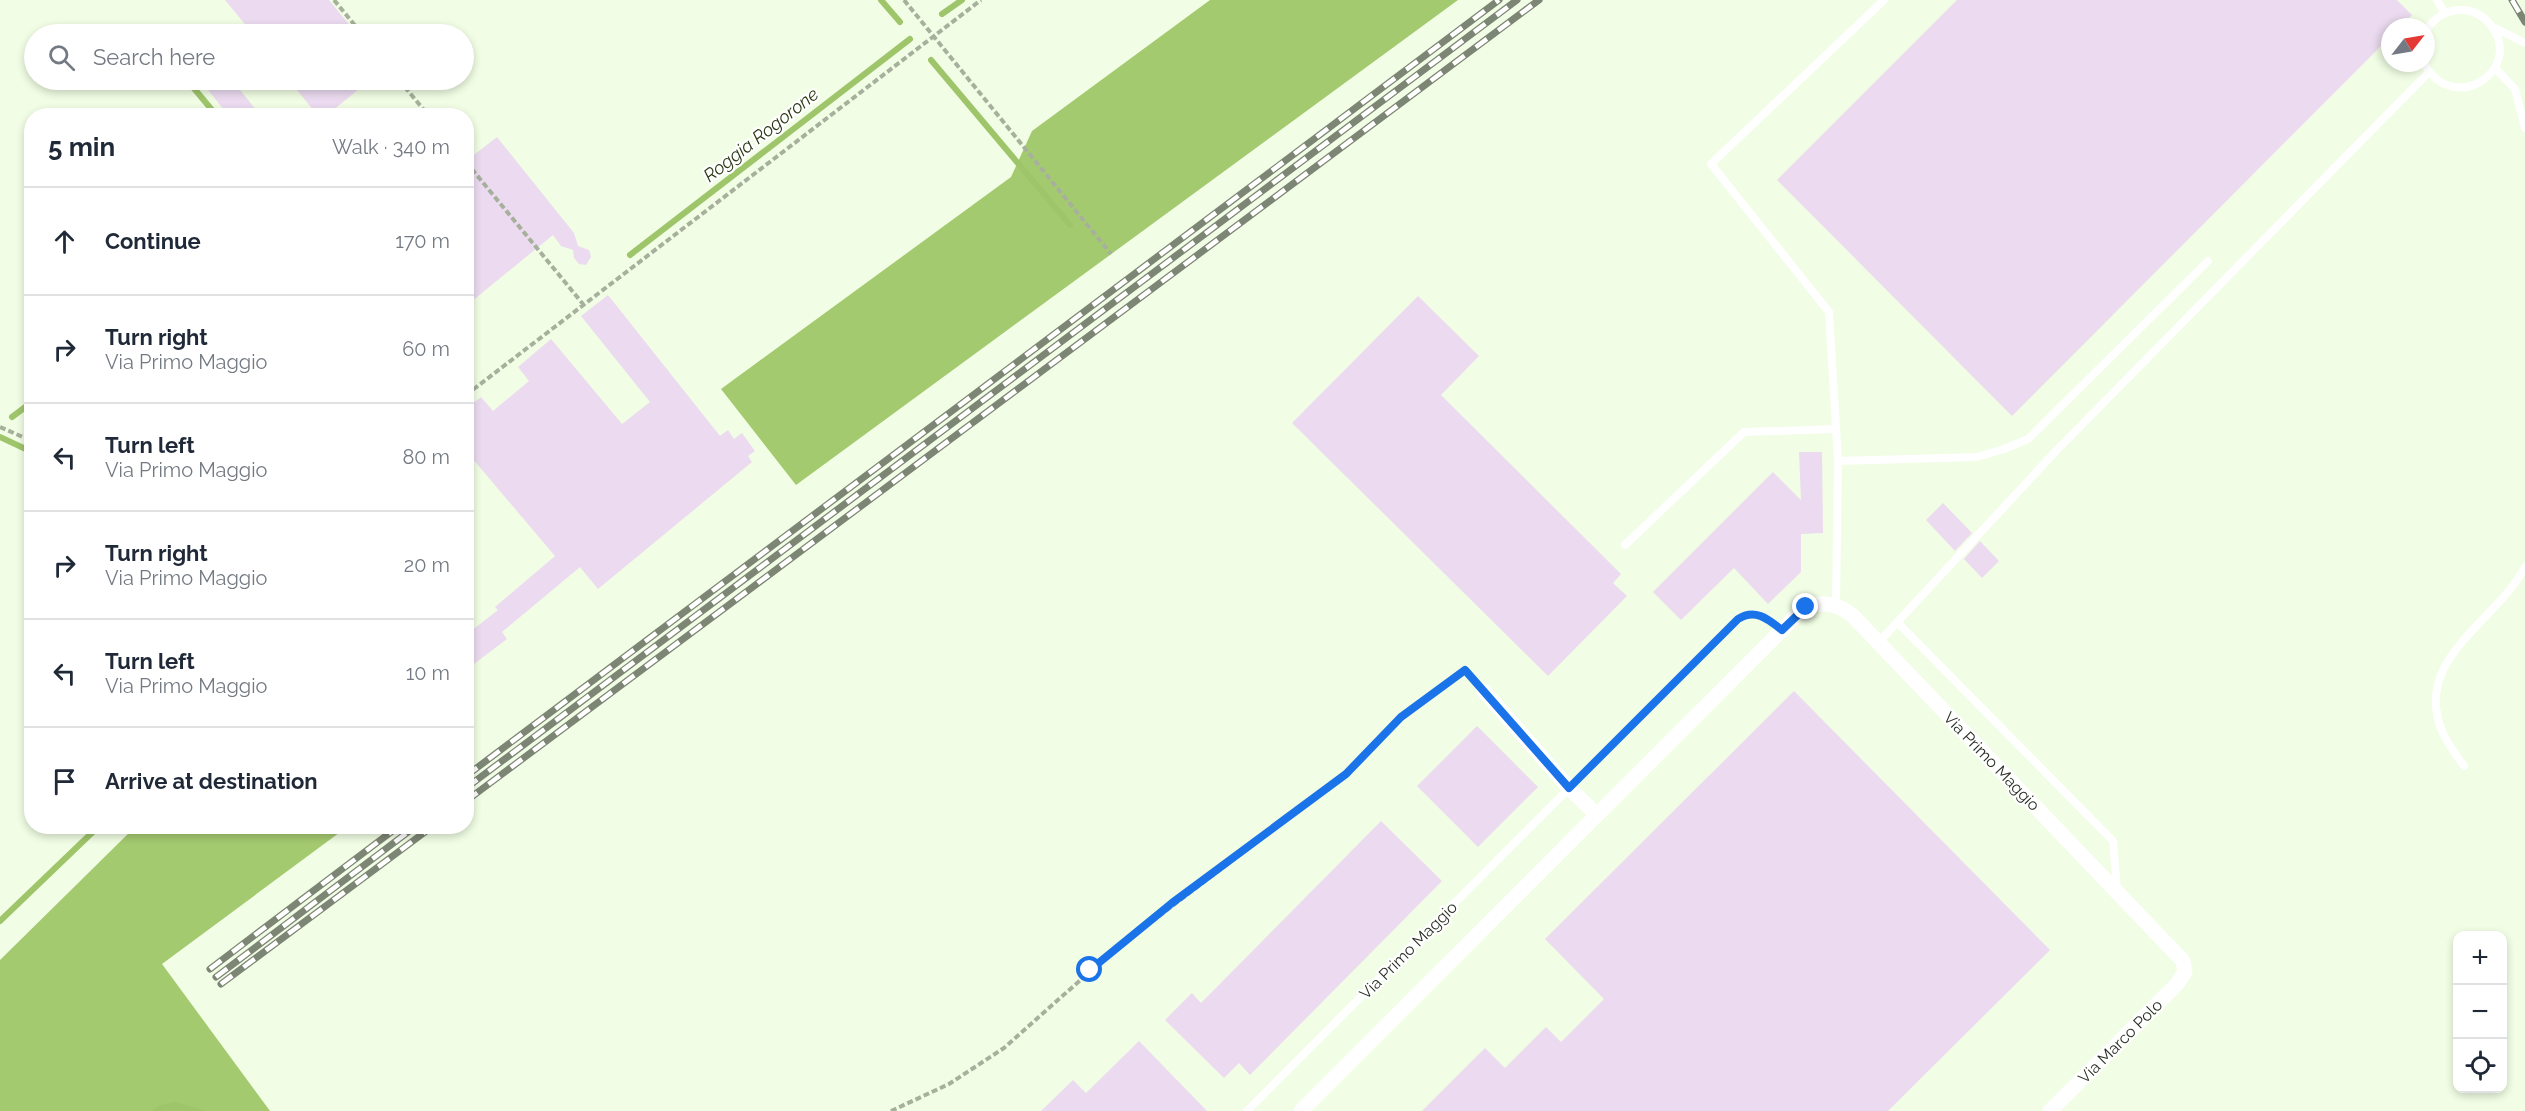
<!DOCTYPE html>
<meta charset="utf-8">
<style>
body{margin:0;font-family:Raleway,sans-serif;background:#f6f6f7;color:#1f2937}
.controls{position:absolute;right:18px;bottom:18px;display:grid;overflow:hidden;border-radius:12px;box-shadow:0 3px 9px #0003}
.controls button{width:54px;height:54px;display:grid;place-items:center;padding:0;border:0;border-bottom:2px solid #e0e1e3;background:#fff;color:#1f2937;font:30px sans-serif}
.compass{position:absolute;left:2381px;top:18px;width:54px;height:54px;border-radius:50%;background:#fff;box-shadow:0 3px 9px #0003;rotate:59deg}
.stop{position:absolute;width:18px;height:18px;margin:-14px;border:4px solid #1a73e8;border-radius:50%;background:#fff}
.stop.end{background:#1a73e8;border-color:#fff;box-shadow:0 2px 6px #0008}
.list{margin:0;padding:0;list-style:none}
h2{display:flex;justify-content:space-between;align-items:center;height:78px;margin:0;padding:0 24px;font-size:26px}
h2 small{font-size:20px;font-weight:400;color:#747a83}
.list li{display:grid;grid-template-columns:39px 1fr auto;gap:18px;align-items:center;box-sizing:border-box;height:108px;padding:0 24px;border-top:2px solid #e0e1e3}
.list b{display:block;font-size:22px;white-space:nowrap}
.list p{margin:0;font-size:20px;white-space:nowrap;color:#747a83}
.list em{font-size:20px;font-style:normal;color:#747a83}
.icon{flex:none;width:33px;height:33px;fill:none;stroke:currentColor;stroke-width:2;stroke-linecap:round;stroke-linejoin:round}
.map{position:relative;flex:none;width:2525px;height:1111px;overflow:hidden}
.search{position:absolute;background:#fff;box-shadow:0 3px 9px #0003;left:24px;top:24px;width:450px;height:66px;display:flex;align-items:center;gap:15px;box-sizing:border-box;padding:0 21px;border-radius:33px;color:#747a83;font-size:22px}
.panel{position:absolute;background:#fff;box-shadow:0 3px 9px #0003;left:24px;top:108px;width:450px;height:726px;border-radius:24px}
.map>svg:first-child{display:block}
</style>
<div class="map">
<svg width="2525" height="1111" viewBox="0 0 2525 1111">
<rect width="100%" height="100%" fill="#f1fde4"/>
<path fill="#a4ca70" d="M1210,0H1458L796,485L721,389L1011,177L1032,131Z
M135,827H347L162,964L270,1111H0V960Z"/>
<path fill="#9fc56b" d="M175,1102L208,1111H151L160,1105Z"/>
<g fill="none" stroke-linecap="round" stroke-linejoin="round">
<path stroke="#9fc56b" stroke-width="6" d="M881,0L900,22
M942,14L962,0
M931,60L1070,225
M187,80L217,116
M630,255L910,39
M12,417L32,402
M0,437L32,452
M0,921L99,826"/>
</g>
<path fill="#ecdbf0" d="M225,0H329L357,34H253Z
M1957,0H2397L2412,15L2400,27H2390V37L2012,416L1777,180Z
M200,80H232L261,116H229Z
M289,80H370L326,116H318Z
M497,137L574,233L578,246L589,250L591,257L586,265L579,264L574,258L573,250L561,246L553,235L466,306V161Z
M608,295L720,436L728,430L734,439L742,433L755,451L748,456L752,462L598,589L580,567L502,632L507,639L466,670V635L498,610L495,607L555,556L466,451V409L481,397L493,411L529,381L518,367L551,339L622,424L650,402L581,316Z
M1418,296L1479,356L1441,395L1621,574L1613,583L1627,596L1548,676L1292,423Z
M1799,452H1822L1823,533L1801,534V572L1768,604L1734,568L1681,620L1653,592L1773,472L1801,500Z
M1943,503L1972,533L1955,551L1926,520Z
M1980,541L1999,561L1982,578L1964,559Z
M1794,691L2050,950L1888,1111H1422L1485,1048L1505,1068L1546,1027L1561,1042L1604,999L1545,939Z
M1477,726L1538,787L1478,847L1417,786Z
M1381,821L1442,881L1250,1075L1239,1063L1224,1078L1165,1020L1192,993L1201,1003Z
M1139,1041L1207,1111H1041L1073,1080L1086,1093Z"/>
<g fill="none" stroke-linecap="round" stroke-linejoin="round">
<path stroke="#a7b09d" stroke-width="4" stroke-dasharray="6 3" stroke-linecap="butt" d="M334,0L362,34
M904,0L1111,254
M399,80L429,116
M466,162L583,304
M466,395L981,0
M0,427L32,441
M891,1111L949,1084L1004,1048L1113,951L1346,774L1401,717L1465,670L1473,680"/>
<path stroke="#fff" stroke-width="8" d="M2437,0L2445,13
M2493,27L2525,43
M2424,63C2453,118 2525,69 2491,26C2485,17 2475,11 2464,10C2448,9 2434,17 2426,31
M2495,68L2515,89L2525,128
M1838,461L1977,457L2004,449L2028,439L2208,261
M1625,545L1744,432L1836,429
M1836,606L1838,461L1829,312L1711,164L1884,0
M1897,622L2113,841L2117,889
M1878,643L2054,453L2429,72
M2464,766C2456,755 2447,743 2442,731C2412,659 2497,621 2525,567
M1247,1111L1738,619C1755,607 1768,619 1782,630"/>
<path stroke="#fff" stroke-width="15" d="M1484,691L1569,788L1597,815
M1301,1111L1799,613C1816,599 1836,602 1853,616L2183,961L2185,972L2177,984L2050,1111"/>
<g stroke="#7d8575" stroke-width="7">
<path id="rail" d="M2512,0L2525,22
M466,776L1499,0
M466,788L1517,0
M466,801L1539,0
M210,969L399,826
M216,977L416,826
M221,984L433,826"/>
</g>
<use href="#rail" stroke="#fff" stroke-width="4.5" stroke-dasharray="14" stroke-linecap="butt"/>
</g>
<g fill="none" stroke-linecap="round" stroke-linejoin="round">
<path stroke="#1a73e8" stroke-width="8" d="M1090,970L1172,903L1346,774L1401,717L1465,670L1569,788L1738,619C1755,608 1768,619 1782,630L1806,607"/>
</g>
<g text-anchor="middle" stroke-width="4.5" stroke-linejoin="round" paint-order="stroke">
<g font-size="16" fill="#2b2f26" stroke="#fff">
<text transform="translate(1992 761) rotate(46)" y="6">Via Primo Maggio</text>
<text transform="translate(1408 950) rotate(-45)" y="6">Via Primo Maggio</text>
<text transform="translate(2120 1041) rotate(-45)" y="6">Via Marco Polo</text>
</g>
<g font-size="18" font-style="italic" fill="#293812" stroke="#fff">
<text transform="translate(761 135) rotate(-38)" y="6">Roggia Rogorone</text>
</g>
</g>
</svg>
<div class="controls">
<button>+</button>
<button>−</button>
<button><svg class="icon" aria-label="locate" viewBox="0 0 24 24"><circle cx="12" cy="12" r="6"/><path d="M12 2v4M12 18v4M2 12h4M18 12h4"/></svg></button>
</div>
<svg class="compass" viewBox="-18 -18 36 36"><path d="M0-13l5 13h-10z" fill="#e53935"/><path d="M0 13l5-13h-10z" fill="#747a83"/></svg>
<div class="stop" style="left:1090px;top:970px"></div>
<div class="stop end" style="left:1806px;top:607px"></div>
<div class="search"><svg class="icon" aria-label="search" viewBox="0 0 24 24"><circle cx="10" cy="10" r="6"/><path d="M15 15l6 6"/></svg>Search here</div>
<section class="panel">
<h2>5 min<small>Walk · 340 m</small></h2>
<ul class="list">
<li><svg class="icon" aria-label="ahead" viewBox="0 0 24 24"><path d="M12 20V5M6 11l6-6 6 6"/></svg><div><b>Continue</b></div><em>170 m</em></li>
<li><svg class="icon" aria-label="right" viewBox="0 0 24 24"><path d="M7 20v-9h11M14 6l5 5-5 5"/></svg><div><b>Turn right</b><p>Via Primo Maggio</p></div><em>60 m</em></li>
<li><svg class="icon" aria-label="left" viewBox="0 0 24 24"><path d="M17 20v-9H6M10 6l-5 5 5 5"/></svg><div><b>Turn left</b><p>Via Primo Maggio</p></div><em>80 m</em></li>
<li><svg class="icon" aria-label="right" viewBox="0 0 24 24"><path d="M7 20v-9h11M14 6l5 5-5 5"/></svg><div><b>Turn right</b><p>Via Primo Maggio</p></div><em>20 m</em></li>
<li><svg class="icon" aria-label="left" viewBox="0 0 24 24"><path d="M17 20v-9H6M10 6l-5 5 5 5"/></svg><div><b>Turn left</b><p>Via Primo Maggio</p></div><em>10 m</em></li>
<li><svg class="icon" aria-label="arrive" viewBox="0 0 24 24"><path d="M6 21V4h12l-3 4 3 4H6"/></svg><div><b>Arrive at destination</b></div></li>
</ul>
</section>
</div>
